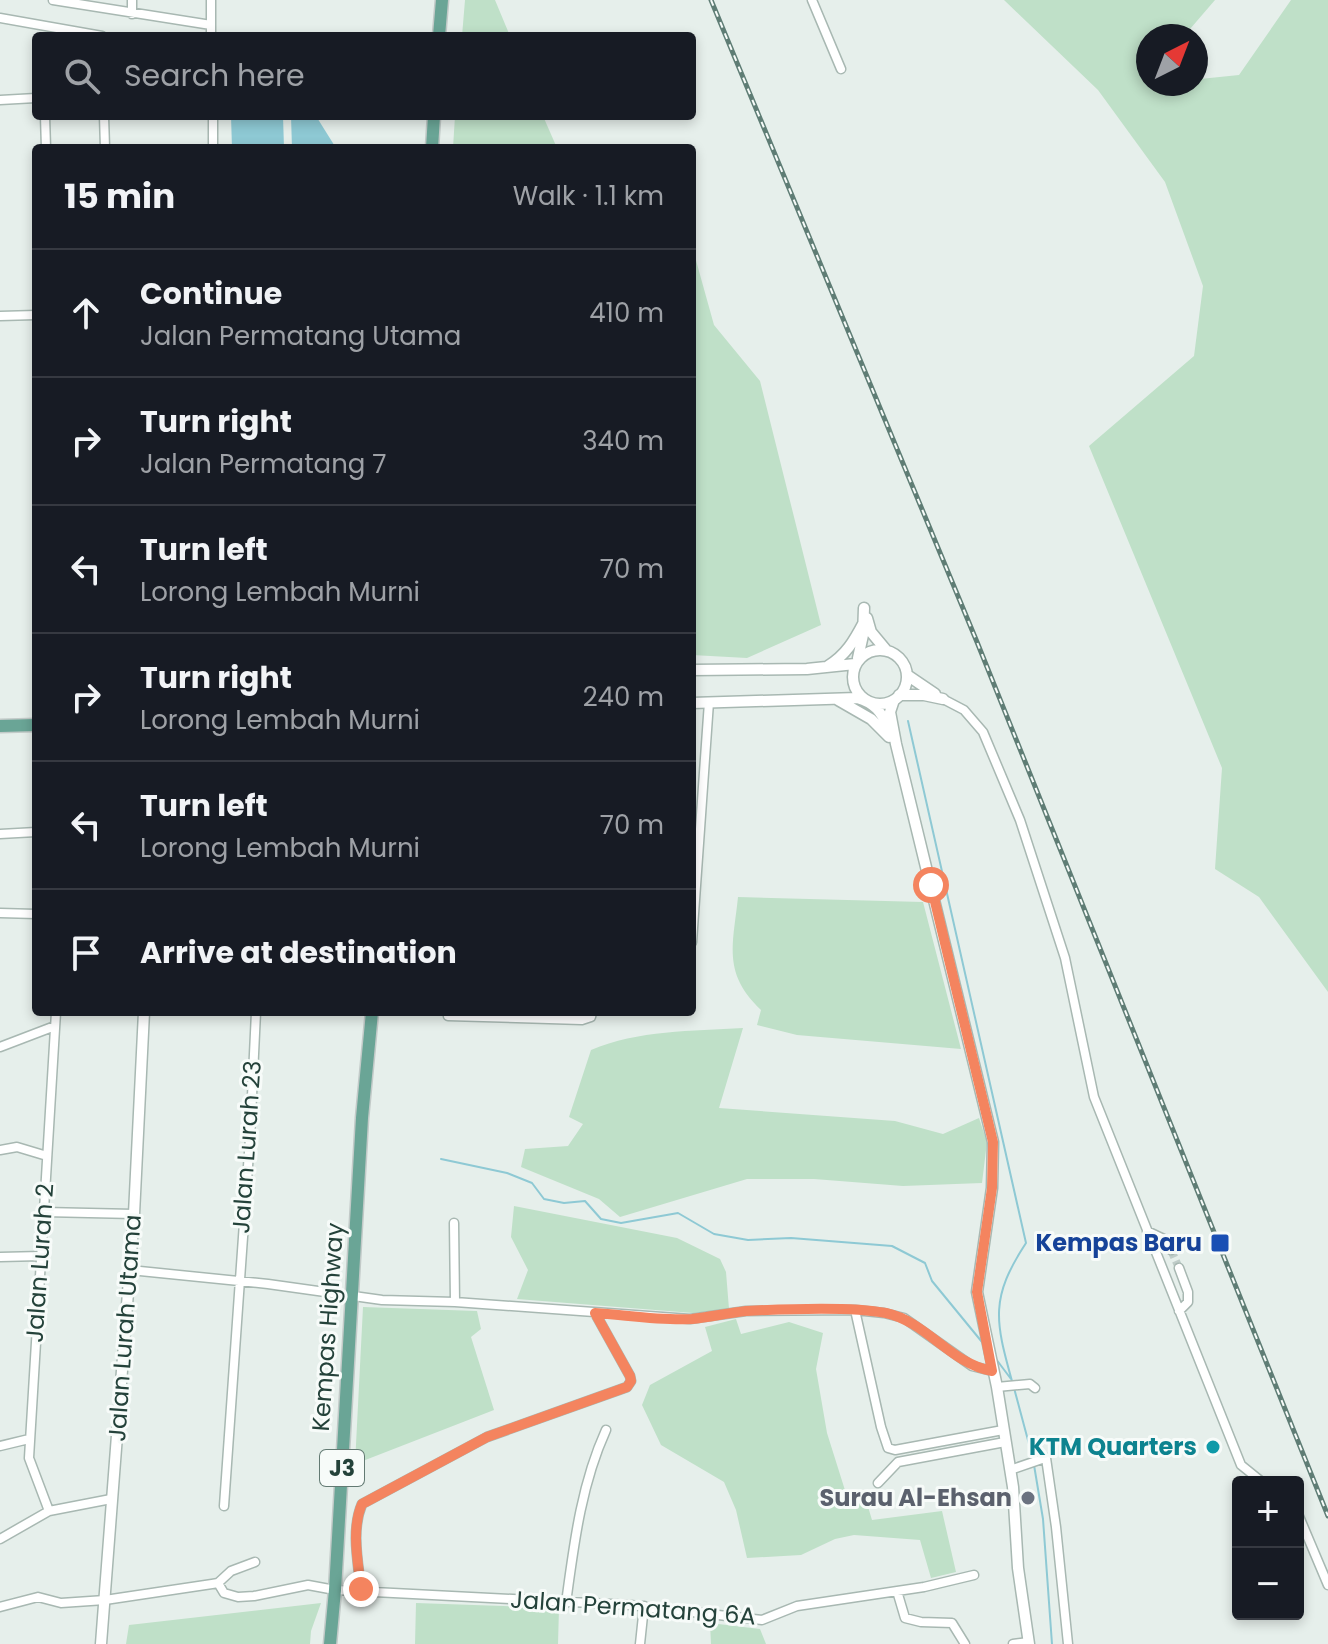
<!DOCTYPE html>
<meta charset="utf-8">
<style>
body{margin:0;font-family:Poppins,sans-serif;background:#242831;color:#f1f3f6}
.controls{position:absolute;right:24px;bottom:24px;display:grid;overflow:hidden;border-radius:8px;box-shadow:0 4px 12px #0003}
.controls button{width:72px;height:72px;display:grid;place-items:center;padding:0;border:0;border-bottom:2px solid #363941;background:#171b24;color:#f1f3f6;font:40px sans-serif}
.compass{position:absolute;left:1136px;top:24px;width:72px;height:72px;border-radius:50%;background:#171b24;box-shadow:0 4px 12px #0003;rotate:42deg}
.stop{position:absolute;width:24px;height:24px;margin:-18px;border:6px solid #f4845f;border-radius:50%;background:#fff}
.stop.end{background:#f4845f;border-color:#fff;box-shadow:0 2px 8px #0008}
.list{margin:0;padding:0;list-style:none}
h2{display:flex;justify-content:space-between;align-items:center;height:104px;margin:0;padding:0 32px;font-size:34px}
h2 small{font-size:26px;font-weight:400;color:#9ea1a6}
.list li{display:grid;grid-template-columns:52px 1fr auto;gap:24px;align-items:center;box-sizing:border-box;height:128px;padding:0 32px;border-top:2px solid #363941}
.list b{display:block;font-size:30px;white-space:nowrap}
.list p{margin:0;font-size:26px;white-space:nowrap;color:#9ea1a6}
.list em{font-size:26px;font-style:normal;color:#9ea1a6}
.icon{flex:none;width:44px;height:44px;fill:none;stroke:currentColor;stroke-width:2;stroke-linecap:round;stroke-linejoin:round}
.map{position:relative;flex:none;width:1328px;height:1644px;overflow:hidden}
.search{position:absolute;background:#171b24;box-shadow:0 4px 12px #0003;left:32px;top:32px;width:664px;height:88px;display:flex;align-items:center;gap:20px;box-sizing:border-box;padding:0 28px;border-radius:8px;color:#9ea1a6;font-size:30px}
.panel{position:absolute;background:#171b24;box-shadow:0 4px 12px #0003;left:32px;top:144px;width:664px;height:872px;border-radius:8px}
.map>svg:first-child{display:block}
</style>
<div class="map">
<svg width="1328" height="1644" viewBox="0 0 1328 1644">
<rect width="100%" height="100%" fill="#e6efeb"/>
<path fill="#bfe0c8" d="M465,0H495L510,36H462Z
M1004,0H1215L1184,36H1148V84H1196V74L1200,79L1239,75L1291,0H1328V992L1259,897L1215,869L1222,768L1089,446L1194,356L1203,286L1165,182L1098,90Z
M455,116H543L557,148H453Z
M692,246L714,325L760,381L821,625L747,658L692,655Z
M738,897L923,902L961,1049L797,1035L757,1025L761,1010C722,973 733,945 738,897Z
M743,1028L719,1108L895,1121L943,1134L979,1118L987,1142L982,1183L903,1186L814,1179H747L620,1217L599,1199L521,1167L525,1149L568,1146L583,1124L569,1117L591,1050C638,1030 692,1031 743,1028Z
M514,1206L677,1238L720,1259L726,1272L729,1309L693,1313L517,1299L528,1270L511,1237Z
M363,1307L477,1311L481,1329L471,1337L494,1410L355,1464Z
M736,1319L741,1334L789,1322L823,1333L816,1369L827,1433L849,1503L866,1500L872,1520L942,1511L956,1572L931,1578L920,1540L854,1535L835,1539L801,1555L747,1558L736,1510L724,1482L661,1445L642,1405L650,1385L712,1351L705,1327Z
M321,1603L311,1631L310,1644H126L129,1625Z
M416,1603L559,1608L558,1644H415Z
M710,1623L760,1629L766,1644H711Z"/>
<path fill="#8ec9d4" d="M231,116H283L284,148H232Z
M291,116H316L336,148H292Z"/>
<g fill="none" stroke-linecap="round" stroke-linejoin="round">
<path stroke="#8ec9d4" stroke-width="2" d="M908,721L1026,1243C990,1298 995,1320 1012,1381
M441,1159L507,1173L532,1183L544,1199L564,1203L585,1201L601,1219L621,1223L678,1213L714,1234L748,1240L791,1238L892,1246L925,1263L932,1281L982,1342
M996,1359L1011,1379
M1014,1388L1033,1459
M1034,1465L1043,1519L1052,1644"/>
<path stroke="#bfccc8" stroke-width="8" stroke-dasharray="8 4" stroke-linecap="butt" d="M1171,1250L1179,1268"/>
<g stroke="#a8b8b2" stroke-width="11">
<path id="minor" d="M53,0L211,25
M132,0V14
M211,0V36
M812,0L841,69
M0,18L102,36
M0,100L36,98
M45,116L46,148
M104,116L105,148
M213,116V148
M0,316L36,315
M943,699L964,710L983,732L1020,820L1065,958L1094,1097L1241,1465L1262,1482
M0,834L36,832
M0,913L36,914
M692,942L709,702
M448,1016L582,1020L591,1017L592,1012
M0,1047L55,1026
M0,1150L17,1147L47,1156
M44,1212L134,1214
M454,1223L455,1302
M1147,1231L1166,1240L1171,1250
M0,1257L41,1256
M130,1270L268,1284L382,1300L455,1302L690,1319L746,1311L855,1310L884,1313L904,1318L972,1366L992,1371
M855,1310L881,1427L888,1448L895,1450L1003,1430
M1179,1311L1188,1302V1292L1179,1268
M997,1387L1030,1384L1035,1388
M0,1446L29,1439
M1046,1458L1056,1527L1068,1644
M1010,1470L1042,1459
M878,1483L898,1462L1005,1442
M224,1506L250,1138L256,1012
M49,1511L29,1458L56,1012
M1298,1514L1328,1585
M0,1539L49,1511L111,1499
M218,1583L231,1571L255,1562
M361,1589C358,1562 351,1530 362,1504L487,1437L627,1387L631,1381L630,1376L595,1313
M897,1591L905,1618L921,1622L952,1623L965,1644
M566,1603C574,1544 581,1485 606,1430
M0,1607L38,1597L61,1603L105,1600L212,1584L218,1583L224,1593L238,1597L254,1596L308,1585L335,1590L630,1605L762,1620L797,1606L924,1587L974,1575
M640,1644L644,1606
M1013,1644L1029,1642"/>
</g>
<g stroke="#a8b8b2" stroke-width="13">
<path id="tertiary" d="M867,618L871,632L886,650
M853 677a27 27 0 1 1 54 0a27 27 0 1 1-54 0Z
M858,658L863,635L864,608
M828,666C846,655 854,641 864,622
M692,670L807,669L855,664
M907,675L935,694
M899,695H924L943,699
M838,700L871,719L889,737
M894,700L890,712L896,744L993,1142L992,1188L977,1292L997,1387L1013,1487L1018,1568L1029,1644
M692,703L857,698C875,703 881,712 889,728
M101,1644L134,1214L144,1012"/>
</g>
<g stroke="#c2cac8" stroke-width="15">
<path id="primary" d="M439,36L442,0
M432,148L434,116
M0,726L36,725
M330,1644L335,1590L362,1118L372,1012"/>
</g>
<use href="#minor" stroke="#fff" stroke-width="8"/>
<use href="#tertiary" stroke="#fff" stroke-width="10"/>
<use href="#primary" stroke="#6aa596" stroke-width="12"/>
<g stroke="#5f7d75" stroke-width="5">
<path id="rail" d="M711,0L977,642L1328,1516"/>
</g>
<use href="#rail" stroke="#f7fbf9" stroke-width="2" stroke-dasharray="6" stroke-linecap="butt"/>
</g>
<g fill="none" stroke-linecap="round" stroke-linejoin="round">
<path stroke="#f4845f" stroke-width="10" d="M361,1589C358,1562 351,1529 362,1504L487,1437L627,1387L631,1381L630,1376L595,1313C626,1315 661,1321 692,1319C710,1317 728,1313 746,1311C783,1309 851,1306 886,1313C927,1322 951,1364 992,1371L977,1292L992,1188L993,1142L931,885"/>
</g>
<rect fill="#1a4fb4" stroke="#f7fbf9" stroke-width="3" x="1210" y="1233" width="20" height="20" rx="4"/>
<circle fill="#0f9aa8" stroke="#f7fbf9" stroke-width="3" cx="1213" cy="1447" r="8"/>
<circle fill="#6b7280" stroke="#f7fbf9" stroke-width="3" cx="1028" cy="1498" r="8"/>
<g text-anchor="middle" stroke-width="6" stroke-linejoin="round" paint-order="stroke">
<rect fill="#f7fbf9" stroke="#637a73" stroke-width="2" x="320" y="1450" width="44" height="36" rx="6"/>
<g font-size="22" font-weight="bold" fill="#24423a">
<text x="342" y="1476">J3</text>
</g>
<g font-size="24" fill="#24423a" stroke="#f7fbf9">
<text transform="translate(247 1147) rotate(-86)" y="8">Jalan Lurah 23</text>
<text transform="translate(40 1263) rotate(-86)" y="8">Jalan Lurah 2</text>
<text transform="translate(328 1327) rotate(-86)" y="8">Kempas Highway</text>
<text transform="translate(125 1328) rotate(-86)" y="8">Jalan Lurah Utama</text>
<text transform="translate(633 1608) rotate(4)" y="8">Jalan Permatang 6A</text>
</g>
<g font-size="24" font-weight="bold" fill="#164399" stroke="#f7fbf9" text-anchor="end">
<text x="1202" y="1251">Kempas Baru</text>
</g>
<g font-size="24" font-weight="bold" fill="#0d838f" stroke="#f7fbf9" text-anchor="end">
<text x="1197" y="1455">KTM Quarters</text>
</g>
<g font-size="24" font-weight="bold" fill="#5b616d" stroke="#f7fbf9" text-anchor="end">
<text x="1012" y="1506">Surau Al-Ehsan</text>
</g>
</g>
</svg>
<div class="controls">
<button>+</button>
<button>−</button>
</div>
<svg class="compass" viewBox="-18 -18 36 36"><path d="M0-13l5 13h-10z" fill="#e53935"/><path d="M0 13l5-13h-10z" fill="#9ea1a6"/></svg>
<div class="stop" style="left:931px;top:885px"></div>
<div class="stop end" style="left:361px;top:1589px"></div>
<div class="search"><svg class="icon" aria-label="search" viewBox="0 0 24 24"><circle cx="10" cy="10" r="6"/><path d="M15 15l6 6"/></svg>Search here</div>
<section class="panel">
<h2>15 min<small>Walk · 1.1 km</small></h2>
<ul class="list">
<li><svg class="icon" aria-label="ahead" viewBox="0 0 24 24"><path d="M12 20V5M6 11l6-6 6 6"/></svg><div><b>Continue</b><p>Jalan Permatang Utama</p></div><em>410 m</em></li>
<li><svg class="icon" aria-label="right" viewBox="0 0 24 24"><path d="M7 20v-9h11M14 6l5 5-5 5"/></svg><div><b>Turn right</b><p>Jalan Permatang 7</p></div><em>340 m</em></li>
<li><svg class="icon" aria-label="left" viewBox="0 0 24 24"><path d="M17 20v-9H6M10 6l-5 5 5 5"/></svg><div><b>Turn left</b><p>Lorong Lembah Murni</p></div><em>70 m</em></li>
<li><svg class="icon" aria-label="right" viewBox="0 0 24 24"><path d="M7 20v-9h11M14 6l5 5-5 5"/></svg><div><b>Turn right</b><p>Lorong Lembah Murni</p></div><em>240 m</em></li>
<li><svg class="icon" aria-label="left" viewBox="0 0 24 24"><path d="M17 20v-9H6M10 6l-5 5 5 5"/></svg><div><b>Turn left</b><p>Lorong Lembah Murni</p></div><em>70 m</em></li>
<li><svg class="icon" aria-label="arrive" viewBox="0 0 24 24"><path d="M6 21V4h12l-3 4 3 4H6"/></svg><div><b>Arrive at destination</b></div></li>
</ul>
</section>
</div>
